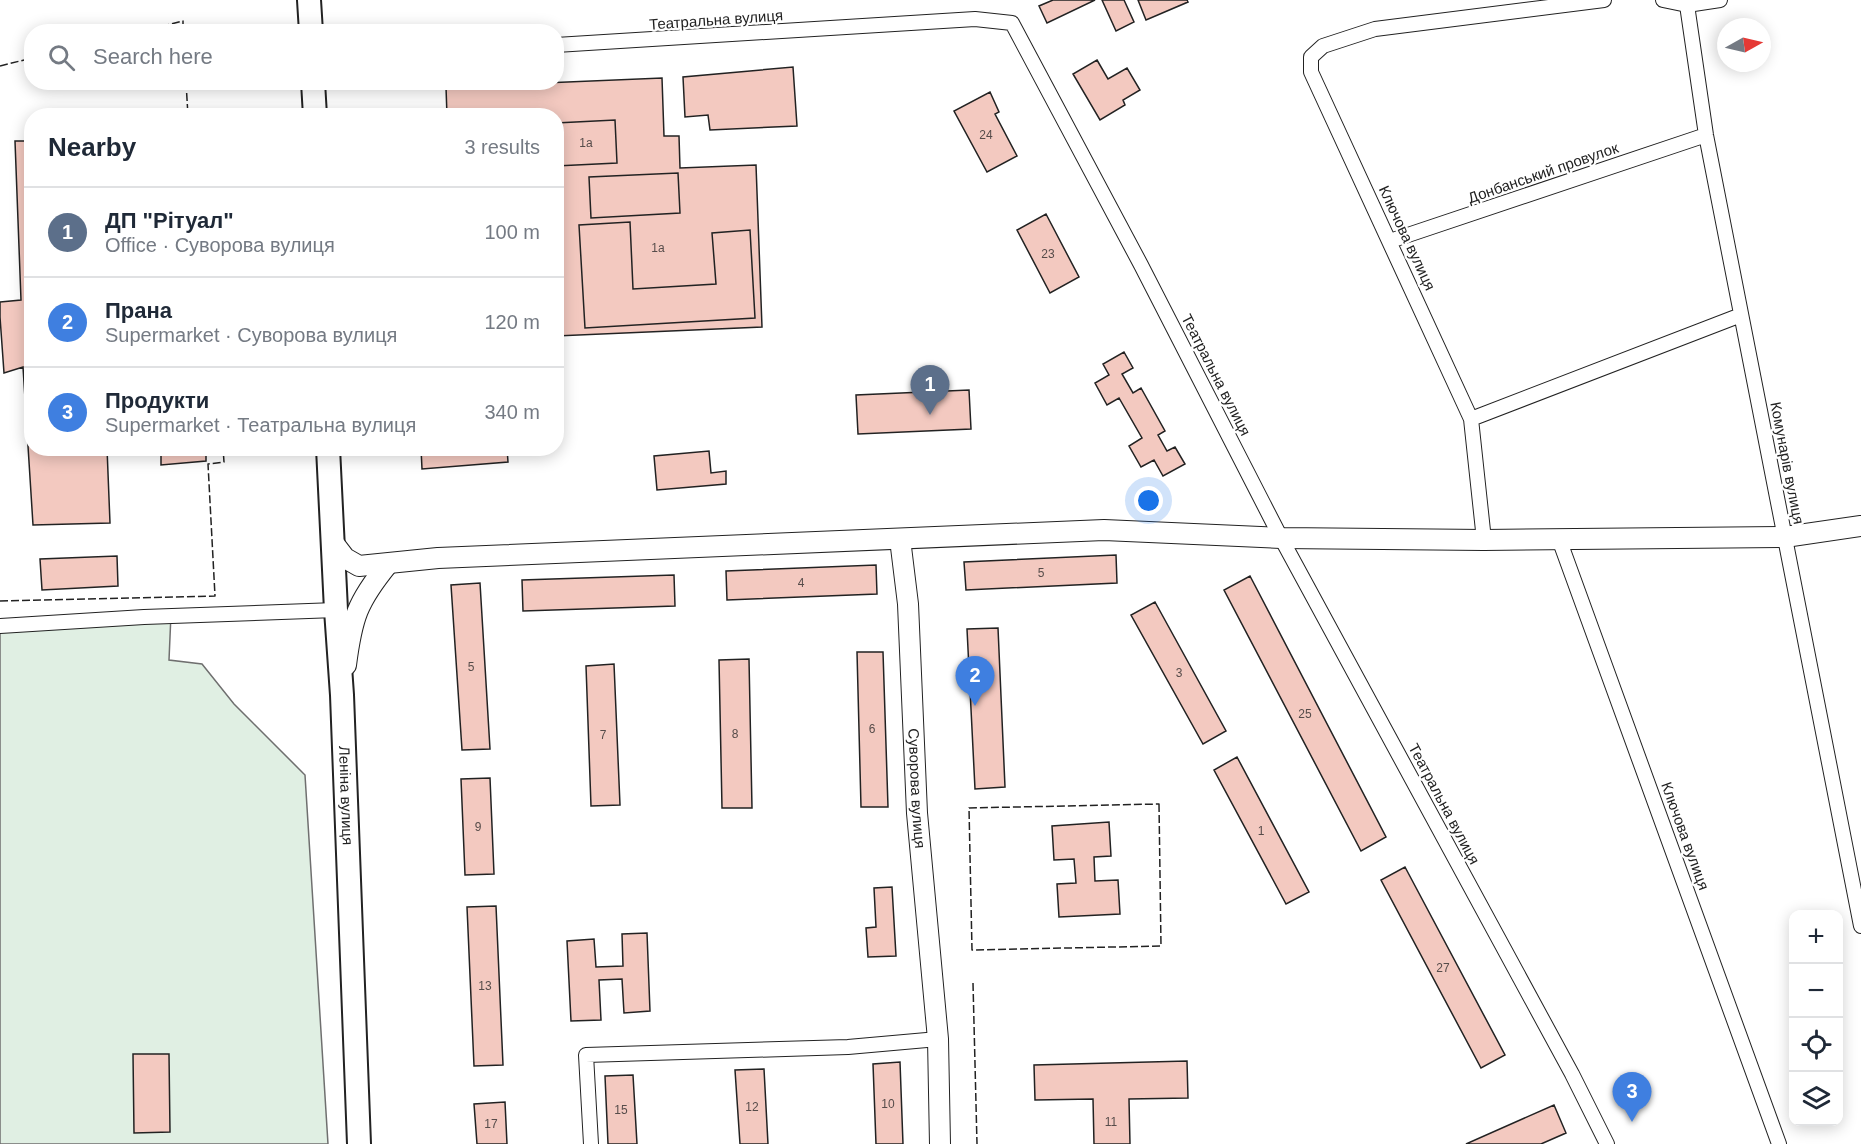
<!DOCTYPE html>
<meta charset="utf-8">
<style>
body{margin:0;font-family:Arial,sans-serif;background:#f6f6f7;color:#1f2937}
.controls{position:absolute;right:18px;bottom:18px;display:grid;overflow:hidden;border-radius:12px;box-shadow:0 3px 15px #0003}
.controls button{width:54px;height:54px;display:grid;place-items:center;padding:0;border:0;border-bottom:2px solid #e0e1e3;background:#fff;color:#1f2937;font:30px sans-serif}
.compass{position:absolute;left:1717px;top:18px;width:54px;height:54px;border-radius:50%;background:#fff;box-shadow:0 3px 15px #0003;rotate:82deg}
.you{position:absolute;left:1149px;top:501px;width:21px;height:21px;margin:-15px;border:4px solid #fff;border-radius:50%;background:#1a73e8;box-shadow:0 0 0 9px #1a73e833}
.badge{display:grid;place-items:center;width:39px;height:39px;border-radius:50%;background:#b45309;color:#fff;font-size:20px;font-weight:700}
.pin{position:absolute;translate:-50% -50px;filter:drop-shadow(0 2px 3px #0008)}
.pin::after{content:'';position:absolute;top:32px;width:21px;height:18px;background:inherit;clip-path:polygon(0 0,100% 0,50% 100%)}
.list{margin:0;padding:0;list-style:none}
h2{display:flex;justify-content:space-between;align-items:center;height:78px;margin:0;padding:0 24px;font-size:26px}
h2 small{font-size:20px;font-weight:400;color:#747a83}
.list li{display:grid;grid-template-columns:39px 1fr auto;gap:18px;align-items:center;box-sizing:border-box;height:90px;padding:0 24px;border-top:2px solid #e0e1e3}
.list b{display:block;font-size:22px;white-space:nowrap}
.list p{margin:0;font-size:20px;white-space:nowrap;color:#747a83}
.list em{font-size:20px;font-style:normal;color:#747a83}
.icon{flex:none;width:33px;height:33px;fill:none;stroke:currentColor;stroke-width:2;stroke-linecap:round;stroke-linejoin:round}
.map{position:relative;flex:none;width:1861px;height:1144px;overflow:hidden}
.search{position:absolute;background:#fff;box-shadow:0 3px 15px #0003;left:24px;top:24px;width:540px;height:66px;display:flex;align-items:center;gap:15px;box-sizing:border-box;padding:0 21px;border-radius:24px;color:#747a83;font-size:22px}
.panel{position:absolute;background:#fff;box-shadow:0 3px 15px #0003;left:24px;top:108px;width:540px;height:348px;border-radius:24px}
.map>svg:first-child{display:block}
</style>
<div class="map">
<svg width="1861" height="1144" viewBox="0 0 1861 1144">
<rect width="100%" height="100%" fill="#fff"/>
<path fill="#e0efe3" stroke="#6f6f6f" stroke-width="1.5" d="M171,614L169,660L202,664L234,704L305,775L328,1144H0V624Z"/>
<path fill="#f3c9c0" stroke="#222" stroke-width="1.5" d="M1053,0H1095L1047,23L1039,6Z
M1102,0H1124L1134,22L1116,31Z
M1138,0H1187L1188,2L1146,20Z
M1097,60L1108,79L1127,68L1140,90L1123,100L1125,105L1100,120L1073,74Z
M793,67L797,126L710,130L708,115L685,117L683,77Z
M662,78L664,136H679L680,168L756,165L762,327L556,336V116H447L446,87Z
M990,92L999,112L995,114L1017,156L987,172L954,111Z
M615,120L617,163L556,166V123Z
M15,141H32V448H107L110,523L33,525L23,367L4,373L0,317V302L21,300Z
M678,173L680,213L591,218L589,177Z
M1046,214L1079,277L1050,293L1017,230Z
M630,222L633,289L716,284L712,233L750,230L755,318L585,328L579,225Z
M1124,352L1133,368L1122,374L1133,393L1141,388L1165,431L1158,435L1167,451L1175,447L1185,464L1163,476L1154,460L1141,467L1129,446L1142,438L1119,398L1107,405L1095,383L1109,375L1103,364Z
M969,390L971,429L858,434L856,395Z
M161,448H206V461L161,465Z
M421,448H507L508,462L422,469Z
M709,451L711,473L726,471V484L657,490L654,456Z
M1116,555L1117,583L966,590L964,562Z
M117,556L118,586L42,590L40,559Z
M876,565L877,594L727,600L726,571Z
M674,575L675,606L523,611L522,580Z
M1250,576L1386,837L1361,851L1224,590Z
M480,583L490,749L462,750L451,585Z
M1155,602L1226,731L1203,744L1131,615Z
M998,628L1005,787L975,789L967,629Z
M857,652H883L888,807H861Z
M749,659L752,808H722L719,660Z
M614,664L620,805L591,806L586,666Z
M1237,757L1309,892L1286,904L1214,770Z
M490,778L494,874L465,875L461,779Z
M1109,822L1111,856L1094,857L1095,881L1118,880L1120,914L1059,917L1057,884L1076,883L1074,859L1054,860L1052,826Z
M1405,867L1505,1055L1481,1068L1381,880Z
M892,887L896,956L868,957L866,928L876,927L874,888Z
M496,906L503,1065L474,1066L467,907Z
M647,933L650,1011L624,1013L622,979L599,980L601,1020L571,1021L567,941L594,939L596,967L623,966L622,934Z
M133,1054H169L170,1132L134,1133Z
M1187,1061L1188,1098L1129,1099L1130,1144H1094L1093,1099L1035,1100L1034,1065Z
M900,1062L903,1144H876L873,1064Z
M764,1069L768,1144H740L735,1070Z
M633,1075L637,1144H608L605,1076Z
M505,1102L507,1144H477L474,1104Z
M1554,1105L1566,1133L1541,1144H1466Z"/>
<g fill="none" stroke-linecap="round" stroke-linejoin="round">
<g stroke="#222" stroke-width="16">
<path id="street" d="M1663,0L1687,5L1720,0
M1687,5L1706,135L1861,926
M556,45L975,19L1012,23L1141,265L1281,538L1572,1074L1607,1144
M1390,241L1706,135
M1471,419L1741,315
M1559,539L1779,1144
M1484,540L1471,419L1311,72V57L1323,46L1375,29L1604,0
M0,626L144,617L336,610
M591,1144L586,1055L848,1047L938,1039"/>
</g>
<g stroke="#222" stroke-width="22">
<g id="secondary">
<path id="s1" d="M900,539L908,604L917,813L938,1039L940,1144"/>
<path d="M332,541L345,558L359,566L438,558L1104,530L1281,538L1484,540L1785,537L1861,526"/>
<path d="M346,665C352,618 357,602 388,564"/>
</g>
</g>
<g stroke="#222" stroke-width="26">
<g id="primary">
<path d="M309,0L311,32"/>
<path d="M313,82L315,116"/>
<path id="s2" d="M328,448L336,610L342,695L359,1144"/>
</g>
</g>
<use href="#street" stroke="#fff" stroke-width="14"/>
<use href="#secondary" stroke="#fff" stroke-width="20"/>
<use href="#primary" stroke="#fff" stroke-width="22"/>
<path stroke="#222" stroke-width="1.5" stroke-dasharray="8 3" stroke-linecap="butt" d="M140,32L183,21V32
M0,66L32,58
M186,82L188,116
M0,601L215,596L208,464L224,462L223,448
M1159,804L1161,946L972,950L969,808Z
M973,983L977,1144"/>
</g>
<g text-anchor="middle" stroke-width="4.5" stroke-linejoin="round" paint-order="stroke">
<g font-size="12" fill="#564c4a">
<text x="986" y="139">24</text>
<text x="586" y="147">1а</text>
<text x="658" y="252">1а</text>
<text x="1048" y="258">23</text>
<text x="1041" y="577">5</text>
<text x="801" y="587">4</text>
<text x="471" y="671">5</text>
<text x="1179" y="677">3</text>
<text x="1305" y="718">25</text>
<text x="872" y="733">6</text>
<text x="735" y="738">8</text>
<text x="603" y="739">7</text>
<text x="478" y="831">9</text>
<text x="1261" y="835">1</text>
<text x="1443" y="972">27</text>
<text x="485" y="990">13</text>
<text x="888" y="1108">10</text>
<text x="752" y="1111">12</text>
<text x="621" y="1114">15</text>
<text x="1111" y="1126">11</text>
<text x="491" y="1128">17</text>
</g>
<g font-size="15" fill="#222" stroke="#fff">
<text transform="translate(716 20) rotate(-4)" y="5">Театральна вулиця</text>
<text transform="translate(1543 173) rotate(-19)" y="5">Донбанський провулок</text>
<text transform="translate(1407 238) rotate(65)" y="5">Ключова вулиця</text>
<text transform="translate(1216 375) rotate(63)" y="5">Театральна вулиця</text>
<text transform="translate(1787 463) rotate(79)" y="5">Комунарів вулиця</text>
<text dy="5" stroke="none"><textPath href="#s1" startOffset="250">Суворова вулиця</textPath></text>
<text dy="5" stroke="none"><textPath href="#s2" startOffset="348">Леніна вулиця</textPath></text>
<text transform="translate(1444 804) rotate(62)" y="5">Театральна вулиця</text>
<text transform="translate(1685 836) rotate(70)" y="5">Ключова вулиця</text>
</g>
</g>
</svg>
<div class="controls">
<button>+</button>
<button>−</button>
<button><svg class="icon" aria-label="locate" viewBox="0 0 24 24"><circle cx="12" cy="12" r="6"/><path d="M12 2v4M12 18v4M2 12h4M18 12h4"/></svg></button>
<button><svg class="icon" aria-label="layers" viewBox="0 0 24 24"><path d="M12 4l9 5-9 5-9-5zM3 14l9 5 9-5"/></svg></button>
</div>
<svg class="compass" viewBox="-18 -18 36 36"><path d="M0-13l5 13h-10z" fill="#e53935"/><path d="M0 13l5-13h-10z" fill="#747a83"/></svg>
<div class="you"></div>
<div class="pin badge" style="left:930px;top:415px;background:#5c6f8a">1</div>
<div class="pin badge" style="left:975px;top:706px;background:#3f7fe0">2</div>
<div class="pin badge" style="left:1632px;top:1122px;background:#3f7fe0">3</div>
<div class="search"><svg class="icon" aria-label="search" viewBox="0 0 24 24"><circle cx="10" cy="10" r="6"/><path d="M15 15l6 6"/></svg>Search here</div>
<section class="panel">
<h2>Nearby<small>3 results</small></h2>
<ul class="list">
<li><span class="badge" style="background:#5c6f8a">1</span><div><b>ДП &quot;Рітуал&quot;</b><p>Office · Суворова вулиця</p></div><em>100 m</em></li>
<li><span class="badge" style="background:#3f7fe0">2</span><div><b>Прана</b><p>Supermarket · Суворова вулиця</p></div><em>120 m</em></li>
<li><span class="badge" style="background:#3f7fe0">3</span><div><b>Продукти</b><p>Supermarket · Театральна вулиця</p></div><em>340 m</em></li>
</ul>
</section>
</div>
